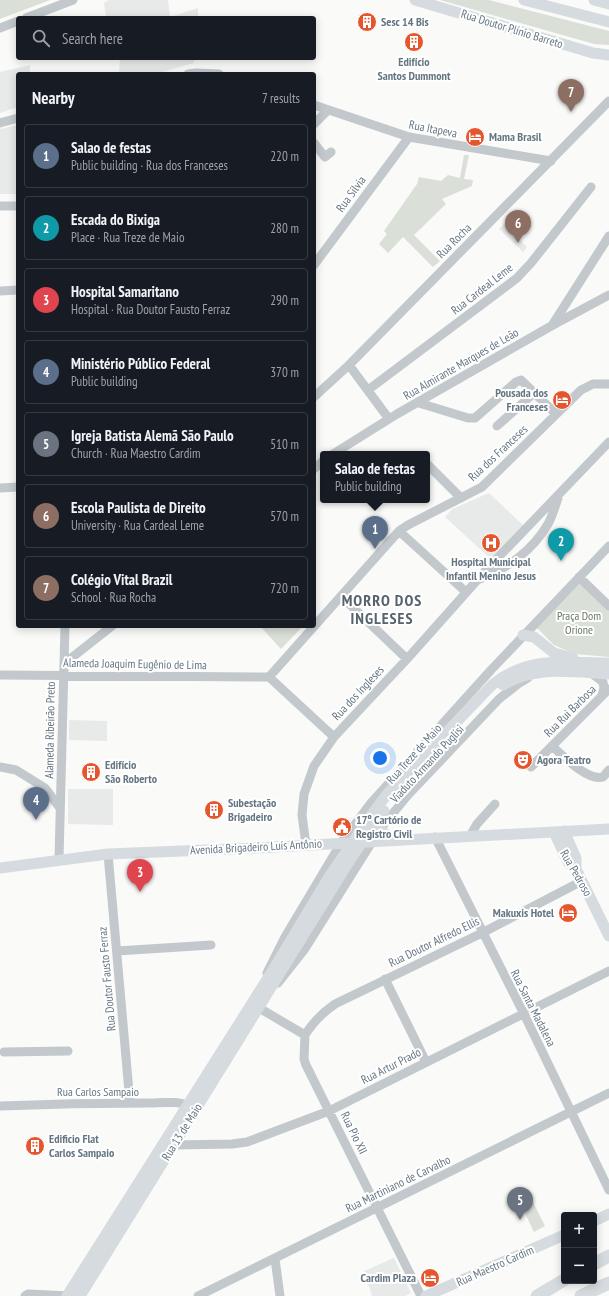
<!DOCTYPE html>
<meta charset="utf-8">
<style>
body{margin:0;font-family:"PT Sans Narrow",sans-serif;background:#242831;color:#f1f3f6}
.controls{position:absolute;right:12px;bottom:12px;display:grid;overflow:hidden;border-radius:4px;box-shadow:0 2px 10px #0003}
.controls button{width:36px;height:36px;display:grid;place-items:center;padding:0;border:0;border-bottom:1px solid #363941;background:#171b24;color:#f1f3f6;font:20px sans-serif}
.you{position:absolute;left:380px;top:758px;width:14px;height:14px;margin:-10px;border:3px solid #fff;border-radius:50%;background:#1a73e8;box-shadow:0 0 0 6px #1a73e833}
.badge{display:grid;place-items:center;width:26px;height:26px;border-radius:50%;background:#d93025;color:#fff;font-size:13px;font-weight:700}
.pin{position:absolute;translate:-50% -33px;filter:drop-shadow(0 1px 2px #0008)}
.pin::after{content:'';position:absolute;top:21px;width:14px;height:12px;background:inherit;clip-path:polygon(0 0,100% 0,50% 100%)}
.popup{position:absolute;left:320px;top:451px;width:110px;height:52px;box-sizing:border-box;display:grid;place-content:center;border-radius:4px;background:#171b24;filter:drop-shadow(0 1px 3px #0005);font-size:13px;white-space:nowrap;color:#9ea1a6}
.popup b{font-size:15px;color:#f1f3f6}
.popup::after{content:'';position:absolute;left:50%;top:100%;margin-left:-8px;border:8px solid transparent;border-top-color:#171b24}
.list{margin:0;padding:0;list-style:none}
h2{display:flex;justify-content:space-between;align-items:center;height:52px;margin:0;padding:0 16px;font-size:17px}
h2 small{font-size:13px;font-weight:400;color:#9ea1a6}
.list li{display:grid;grid-template-columns:26px 1fr auto;gap:12px;align-items:center;box-sizing:border-box;height:64px;margin:0 8px 8px;padding:0 8px;border:1px solid #363941;border-radius:4px}
.list b{display:block;font-size:15px;white-space:nowrap}
.list p{margin:0;font-size:13px;white-space:nowrap;color:#9ea1a6}
.list em{font-size:13px;font-style:normal;color:#9ea1a6}
.icon{flex:none;width:22px;height:22px;fill:none;stroke:currentColor;stroke-width:2;stroke-linecap:round;stroke-linejoin:round}
.map{position:relative;flex:none;width:609px;height:1296px;overflow:hidden}
.search{position:absolute;background:#171b24;box-shadow:0 2px 10px #0003;left:16px;top:16px;width:300px;height:44px;display:flex;align-items:center;gap:10px;box-sizing:border-box;padding:0 14px;border-radius:4px;color:#9ea1a6;font-size:15px}
.panel{position:absolute;background:#171b24;box-shadow:0 2px 10px #0003;left:16px;top:72px;width:300px;height:556px;border-radius:4px}
.map>svg:first-child{display:block}
</style>
<div class="map">
<svg width="609" height="1296" viewBox="0 0 609 1296">
<rect width="100%" height="100%" fill="#fafaf8"/>
<path fill="#e8e9e9" d="M109,0H168L170,17L198,8V18H106L104,3Z
M120,58H194V63L155,74H119Z
M30,65V74H18V107L0,113V72Z
M18,125V194H0V129Z
M504,224L519,237L518,238L527,247L523,252L499,229Z
M489,493L524,526L492,560L445,517L452,509Z
M69,720L107,721V741L69,740Z
M68,789H113V825L68,824Z
M394,1258L411,1293L405,1296H372L364,1271Z"/>
<path fill="#dadfd7" d="M0,0H50L0,19Z
M440,0H489L609,31V45L594,44Z
M464,155H469L464,179L473,180L472,186L442,199L446,204L414,235L440,261L433,267L403,237L388,253L379,244L387,234L384,231L417,184L419,177L441,181L448,175L460,178Z
M579,581L609,609V657L575,654L554,645L535,626Z
M260,626H303L281,649Z
M533,1202L545,1226L534,1232L522,1207Z"/>
<g fill="none" stroke-linecap="round" stroke-linejoin="round">
<path stroke="#c3c8cc" stroke-width="9" d="M26,18L73,0
M0,28L18,21
M188,74L196,73L219,74
M314,105L409,137L551,161
M0,123L18,118
M314,124L328,110
M314,143L325,157L331,152
M0,206H18
M314,265L409,137
M0,291L18,290
M553,324L609,236
M349,365L389,419
M368,390L517,278L531,263L591,187
M314,397L349,365L609,101
M419,403L468,418H475L516,382L521,380L556,414
M497,426L534,393
M333,454L397,414L553,325L609,295
M427,464L461,498
M314,469L323,461
M0,488L18,487
M399,531L466,592
M579,577L609,606
M480,579C507,569 533,550 548,524C552,517 555,507 558,498
M342,597L407,659
M64,660L70,659L112,626
M591,673L603,682L604,688L602,695
M0,675L269,677
M269,677L399,531L408,525L482,487L581,390L593,384H609
M269,677L334,737
M552,746C562,755 588,782 603,777L609,770
M0,767L16,770L45,788L60,808
M531,767L609,689
M470,836L477,824L495,804
M435,837L524,1014L609,1190
M306,845L302,815L304,794L314,766L334,737L407,659L488,568L609,442
M108,854L130,1103
M59,859L65,626
M117,951L211,945
M267,973L285,937L341,843L371,803L491,670L609,546
M385,979L426,1062
M278,983L304,950L380,829L408,795L499,699L518,684L528,678
M254,1005L305,1035L304,1059L306,1065L421,1296
M305,1035C313,1022 322,1013 335,1004L482,933L582,881
M4,1052L68,1051
M0,1106C49,1104 98,1103 147,1103C161,1103 179,1100 192,1107
M173,1145L232,1144L247,1142L329,1111L609,971
M275,1259L280,1296
M25,1296L28,1294L70,1296
M198,1296L609,1093"/>
<path stroke="#d6dbdf" stroke-width="11" d="M415,0L593,53L609,55
M524,0L609,22
M594,0L609,4
M523,635L534,637L554,653L573,658
M503,685C535,665 573,672 609,674
M380,829L392,840
M564,831L576,858V869
M554,832L568,862L576,869L609,936
M0,868L108,854L256,848L609,829
M594,1221L609,1214
M67,1296L273,970L329,877L367,821L388,793L492,685C529,655 564,663 609,663
M80,1296L353,855L384,811
M426,1296L564,1235"/>
<path stroke="#d6dbdf" stroke-width="13" d="M594,1264L609,1256
M537,1296L564,1280
M581,1296L609,1283"/>
</g>
<defs>
<g id="building-disc" transform="scale(1)"><circle r="9.5" fill="#e4572e" stroke="#fff"/><path d="M-4-6H4V6H1V3H-1V6H-4ZM-2.5-4.3h1.7v1.8h-1.7ZM.8-4.3h1.7v1.8H.8ZM-2.5-1h1.7V.8h-1.7ZM.8-1h1.7V.8H.8Z" fill="#fff"/></g>
<g id="hotel-disc" transform="scale(1)"><circle r="9.5" fill="#e4572e" stroke="#fff"/><path d="M-6-4.5h1.5V1H6V5H4.5V3h-9V5H-6ZM-4 0a1.8 1.8 0 1 1 3.6 0ZM.5 0V-2.5h3Q6-2.5 6 0Z" fill="#fff"/></g>
<g id="hospital-disc" transform="scale(1)"><circle r="9.5" fill="#e4572e" stroke="#fff"/><path d="M-5-5h3v3.5h4V-5h3V5h-3V1.5h-4V5h-3Z" fill="#fff"/></g>
<g id="theatre-disc" transform="scale(1)"><circle r="9.5" fill="#e4572e" stroke="#fff"/><path d="M-5-5.5Q0-4 5-5.5V0Q5 5 0 6Q-5 5-5 0ZM-3.3-2.5H-1v1.5H-3.3ZM1-2.5H3.3v1.5H1ZM-2.8 1Q0 5.5 2.8 1Z" fill="#fff"/></g>
<g id="civic-disc" transform="scale(1)"><circle r="9.5" fill="#e4572e" stroke="#fff"/><path d="M-.6-6.5H3V-4.5H.6V-3L4-1V1h2V6H-6V1h2V-1L-.6-3ZM-1.2 2.5V6h2.4V2.5Z" fill="#fff"/></g>
</defs>
<g fill-rule="evenodd">
<use href="#building-disc" x="367" y="22"/>
<use href="#building-disc" x="414" y="42"/>
<use href="#hotel-disc" x="475" y="137"/>
<use href="#hotel-disc" x="562" y="400"/>
<use href="#hospital-disc" x="491" y="543"/>
<use href="#theatre-disc" x="523" y="760"/>
<use href="#building-disc" x="91" y="772"/>
<use href="#building-disc" x="214" y="810"/>
<use href="#civic-disc" x="342" y="827"/>
<use href="#hotel-disc" x="568" y="913"/>
<use href="#building-disc" x="35" y="1146"/>
<use href="#hotel-disc" x="430" y="1278"/>
</g>
<g text-anchor="middle" stroke-width="4" stroke-linejoin="round" paint-order="stroke">
<g font-size="12" font-weight="bold" fill="#657683" stroke="#fff" text-anchor="start">
<text x="381" y="26">Sesc 14 Bis</text>
<text x="414" y="66" text-anchor="middle">Edifício<tspan x="414" dy="14">Santos Dummont</tspan></text>
<text x="489" y="141">Mama Brasil</text>
<text x="548" y="397" text-anchor="end">Pousada dos<tspan x="548" dy="14">Franceses</tspan></text>
<text x="491" y="566" text-anchor="middle">Hospital Municipal<tspan x="491" dy="14">Infantil Menino Jesus</tspan></text>
<text x="537" y="764">Agora Teatro</text>
<text x="105" y="769">Edifício<tspan x="105" dy="14">São Roberto</tspan></text>
<text x="228" y="807">Subestação<tspan x="228" dy="14">Brigadeiro</tspan></text>
<text x="356" y="824">17º Cartório de<tspan x="356" dy="14">Registro Civil</tspan></text>
<text x="554" y="917" text-anchor="end">Makuxis Hotel</text>
<text x="49" y="1143">Edificio Flat<tspan x="49" dy="14">Carlos Sampaio</tspan></text>
<text x="416" y="1282" text-anchor="end">Cardim Plaza</text>
</g>
<g font-size="12" fill="#657683" stroke="#fff">
<text transform="translate(512 29) rotate(17)" y="4">Rua Doutor Plínio Barreto</text>
<text transform="translate(433 129) rotate(11)" y="4">Rua Itapeva</text>
<text transform="translate(351 194) rotate(-54)" y="4">Rua Sílvia</text>
<text transform="translate(454 241) rotate(-45)" y="4">Rua Rocha</text>
<text transform="translate(482 289) rotate(-38)" y="4">Rua Cardeal Leme</text>
<text transform="translate(461 364) rotate(-30)" y="4">Rua Almirante Marques de Leão</text>
<text transform="translate(498 453) rotate(-43)" y="4">Rua dos Franceses</text>
<text transform="translate(135 664) rotate(1)" y="4">Alameda Joaquim Eugênio de Lima</text>
<text transform="translate(358 693) rotate(-47)" y="4">Rua dos Ingleses</text>
<text transform="translate(570 711) rotate(-45)" y="4">Rua Rui Barbosa</text>
<text transform="translate(50 730) rotate(-89)" y="4">Alameda Ribeirão Preto</text>
<text transform="translate(414 754) rotate(-48)" y="4">Rua Treze de Maio</text>
<text transform="translate(427 764) rotate(-47)" y="4">Viaduto Armando Puglisi</text>
<text transform="translate(256 847) rotate(-3)" y="4">Avenida Brigadeiro Luís Antônio</text>
<text transform="translate(576 873) rotate(60)" y="4">Rua Pedroso</text>
<text transform="translate(434 942) rotate(-26)" y="4">Rua Doutor Alfredo Ellis</text>
<text transform="translate(107 979) rotate(-95)" y="4">Rua Doutor Fausto Ferraz</text>
<text transform="translate(533 1008) rotate(63)" y="4">Rua Santa Madalena</text>
<text transform="translate(391 1066) rotate(-27)" y="4">Rua Artur Prado</text>
<text x="98" y="1096">Rua Carlos Sampaio</text>
<text transform="translate(182 1132) rotate(-58)" y="4">Rua 13 de Maio</text>
<text transform="translate(354 1133) rotate(64)" y="4">Rua Pio XII</text>
<text transform="translate(398 1184) rotate(-26)" y="4">Rua Martiniano de Carvalho</text>
<text transform="translate(495 1266) rotate(-24)" y="4">Rua Maestro Cardim</text>
</g>
<g font-size="12" fill="#687a64" stroke="#fff">
<text x="579" y="620">Praça Dom<tspan x="579" dy="14">Orione</tspan></text>
</g>
<g font-size="16" font-weight="bold" letter-spacing="1" fill="#57646e" stroke="#fff">
<text x="382" y="606">MORRO DOS<tspan x="382" dy="18">INGLESES</tspan></text>
</g>
</g>
</svg>
<div class="controls">
<button>+</button>
<button>−</button>
</div>
<div class="you"></div>
<div class="pin badge" style="left:375px;top:549px;background:#5c6f8a">1</div>
<div class="popup"><b>Salao de festas</b>Public building</div>
<div class="pin badge" style="left:561px;top:561px;background:#0f9aa8">2</div>
<div class="pin badge" style="left:140px;top:892px;background:#e0444e">3</div>
<div class="pin badge" style="left:36px;top:820px;background:#5c6f8a">4</div>
<div class="pin badge" style="left:520px;top:1220px;background:#6b7280">5</div>
<div class="pin badge" style="left:518px;top:243px;background:#8d6e63">6</div>
<div class="pin badge" style="left:571px;top:112px;background:#8d6e63">7</div>
<div class="search"><svg class="icon" aria-label="search" viewBox="0 0 24 24"><circle cx="10" cy="10" r="6"/><path d="M15 15l6 6"/></svg>Search here</div>
<section class="panel">
<h2>Nearby<small>7 results</small></h2>
<ul class="list">
<li><span class="badge" style="background:#5c6f8a">1</span><div><b>Salao de festas</b><p>Public building · Rua dos Franceses</p></div><em>220 m</em></li>
<li><span class="badge" style="background:#0f9aa8">2</span><div><b>Escada do Bixiga</b><p>Place · Rua Treze de Maio</p></div><em>280 m</em></li>
<li><span class="badge" style="background:#e0444e">3</span><div><b>Hospital Samaritano</b><p>Hospital · Rua Doutor Fausto Ferraz</p></div><em>290 m</em></li>
<li><span class="badge" style="background:#5c6f8a">4</span><div><b>Ministério Público Federal</b><p>Public building</p></div><em>370 m</em></li>
<li><span class="badge" style="background:#6b7280">5</span><div><b>Igreja Batista Alemã São Paulo</b><p>Church · Rua Maestro Cardim</p></div><em>510 m</em></li>
<li><span class="badge" style="background:#8d6e63">6</span><div><b>Escola Paulista de Direito</b><p>University · Rua Cardeal Leme</p></div><em>570 m</em></li>
<li><span class="badge" style="background:#8d6e63">7</span><div><b>Colégio Vital Brazil</b><p>School · Rua Rocha</p></div><em>720 m</em></li>
</ul>
</section>
</div>
